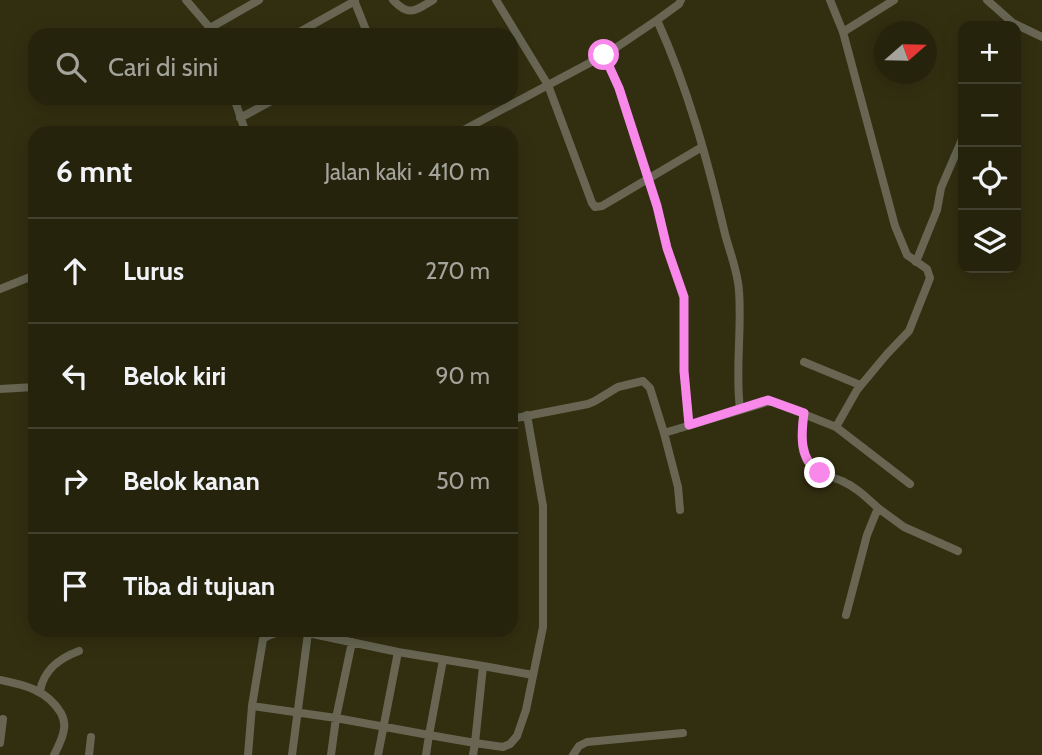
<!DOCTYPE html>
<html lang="id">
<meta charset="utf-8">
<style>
body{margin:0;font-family:Cabin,sans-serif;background:#322f1b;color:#f1f3f6}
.controls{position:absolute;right:21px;top:21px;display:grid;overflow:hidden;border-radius:14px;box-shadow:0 4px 18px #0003}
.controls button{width:63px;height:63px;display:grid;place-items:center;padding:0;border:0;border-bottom:2px solid #42402e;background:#26230d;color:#f1f3f6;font:35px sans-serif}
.compass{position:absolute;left:874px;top:21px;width:63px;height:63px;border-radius:50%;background:#26230d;box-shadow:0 4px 18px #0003;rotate:70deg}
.stop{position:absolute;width:21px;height:21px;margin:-16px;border:5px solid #f888e9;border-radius:50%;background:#fff}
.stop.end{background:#f888e9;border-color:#fff;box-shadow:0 2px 7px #0008}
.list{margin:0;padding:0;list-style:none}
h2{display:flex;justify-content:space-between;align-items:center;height:91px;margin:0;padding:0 28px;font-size:30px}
h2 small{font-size:23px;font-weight:400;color:#a4a49d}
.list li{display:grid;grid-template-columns:46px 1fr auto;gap:21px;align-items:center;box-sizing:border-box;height:105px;padding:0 28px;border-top:2px solid #42402e}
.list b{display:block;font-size:26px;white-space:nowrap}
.list em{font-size:23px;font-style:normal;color:#a4a49d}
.icon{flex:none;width:38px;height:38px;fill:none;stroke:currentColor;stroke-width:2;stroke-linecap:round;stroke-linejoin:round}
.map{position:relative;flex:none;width:1042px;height:755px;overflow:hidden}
.search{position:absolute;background:#26230d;box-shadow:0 4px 18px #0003;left:28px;top:28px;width:490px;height:77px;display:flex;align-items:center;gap:18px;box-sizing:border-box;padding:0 24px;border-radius:21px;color:#a4a49d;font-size:26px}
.panel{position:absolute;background:#26230d;box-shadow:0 4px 18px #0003;left:28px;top:126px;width:490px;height:511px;border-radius:21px}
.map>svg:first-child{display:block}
</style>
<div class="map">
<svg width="1042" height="755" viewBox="0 0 1042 755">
<rect width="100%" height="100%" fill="#322f11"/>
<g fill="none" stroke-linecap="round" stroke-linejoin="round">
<path stroke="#686653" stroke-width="8" d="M186,0L210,28L213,35
M354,0L368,35
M393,0C409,17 415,11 433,0
M496,0L548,85L592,203L595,207L602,206L702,147
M830,0L843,32L895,226L907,255L927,269L930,278L909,331L887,354L857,390L836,427
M987,0L1013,23L1042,37
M657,20L679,4L681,0
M210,28L259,0
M843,32L894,0
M294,35L355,1
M604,55L619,88L657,206L667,248L684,297V371L689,425
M234,98L246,133
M240,118L277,98
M458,133L597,59L617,47L657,20C688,88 708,162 725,234C730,253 738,272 739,291C742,331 735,370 740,409
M916,262L937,210L941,188L963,137
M0,289L35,275
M804,362L860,385
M0,389L35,387
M804,413C801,431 798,459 816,470C824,476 834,477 842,481C856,487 867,498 878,508L867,535L846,615
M511,419L588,404L595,401L618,387L643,381L650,388L664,433L771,401L836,427L910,484
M664,433L678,487L680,510
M878,508L904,527L958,551
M292,630L308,633
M0,680C25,685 47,690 61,713C64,719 65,723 64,729C63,738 58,747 54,755
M40,691C44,669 60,658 79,651
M252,706L263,639C269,634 278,633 285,630
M0,743L3,719
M89,755L91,737
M248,755L252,706L336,718L429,735L443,660
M292,755L308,633L398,652
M331,755L336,718L352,642
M378,755L398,652L483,666
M426,755L429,735L475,743L483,666L533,675
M473,755L475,743L503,747L510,744L517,736L526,710L543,627V506L527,415
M573,755L579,746L587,742L683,733"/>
</g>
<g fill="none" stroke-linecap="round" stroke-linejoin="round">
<path stroke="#f888e9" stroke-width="9" d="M604,55L619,88L657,206L667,248L684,297V371L689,425L768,400L804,413C801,435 799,460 820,473"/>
</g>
</svg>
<div class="controls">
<button>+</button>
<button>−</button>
<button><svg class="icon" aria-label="locate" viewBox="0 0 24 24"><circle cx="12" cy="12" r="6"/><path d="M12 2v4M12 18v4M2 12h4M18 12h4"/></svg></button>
<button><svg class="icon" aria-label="layers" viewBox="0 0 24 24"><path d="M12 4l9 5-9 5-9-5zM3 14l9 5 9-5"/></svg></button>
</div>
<svg class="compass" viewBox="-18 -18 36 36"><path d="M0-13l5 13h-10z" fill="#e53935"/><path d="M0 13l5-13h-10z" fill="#a4a49d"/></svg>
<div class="stop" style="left:604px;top:55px"></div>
<div class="stop end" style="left:820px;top:473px"></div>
<div class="search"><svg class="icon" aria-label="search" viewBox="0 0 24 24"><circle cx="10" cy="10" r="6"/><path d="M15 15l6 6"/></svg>Cari di sini</div>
<section class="panel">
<h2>6 mnt<small>Jalan kaki · 410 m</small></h2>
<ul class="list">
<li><svg class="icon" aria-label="ahead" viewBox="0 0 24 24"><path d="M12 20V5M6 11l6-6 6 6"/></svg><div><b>Lurus</b></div><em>270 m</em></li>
<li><svg class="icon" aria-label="left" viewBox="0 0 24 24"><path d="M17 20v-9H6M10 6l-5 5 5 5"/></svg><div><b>Belok kiri</b></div><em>90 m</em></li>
<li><svg class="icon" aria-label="right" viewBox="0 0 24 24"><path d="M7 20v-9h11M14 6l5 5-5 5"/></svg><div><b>Belok kanan</b></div><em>50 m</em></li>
<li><svg class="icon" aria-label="arrive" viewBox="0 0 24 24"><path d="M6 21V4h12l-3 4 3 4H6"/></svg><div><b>Tiba di tujuan</b></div></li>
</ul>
</section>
</div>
